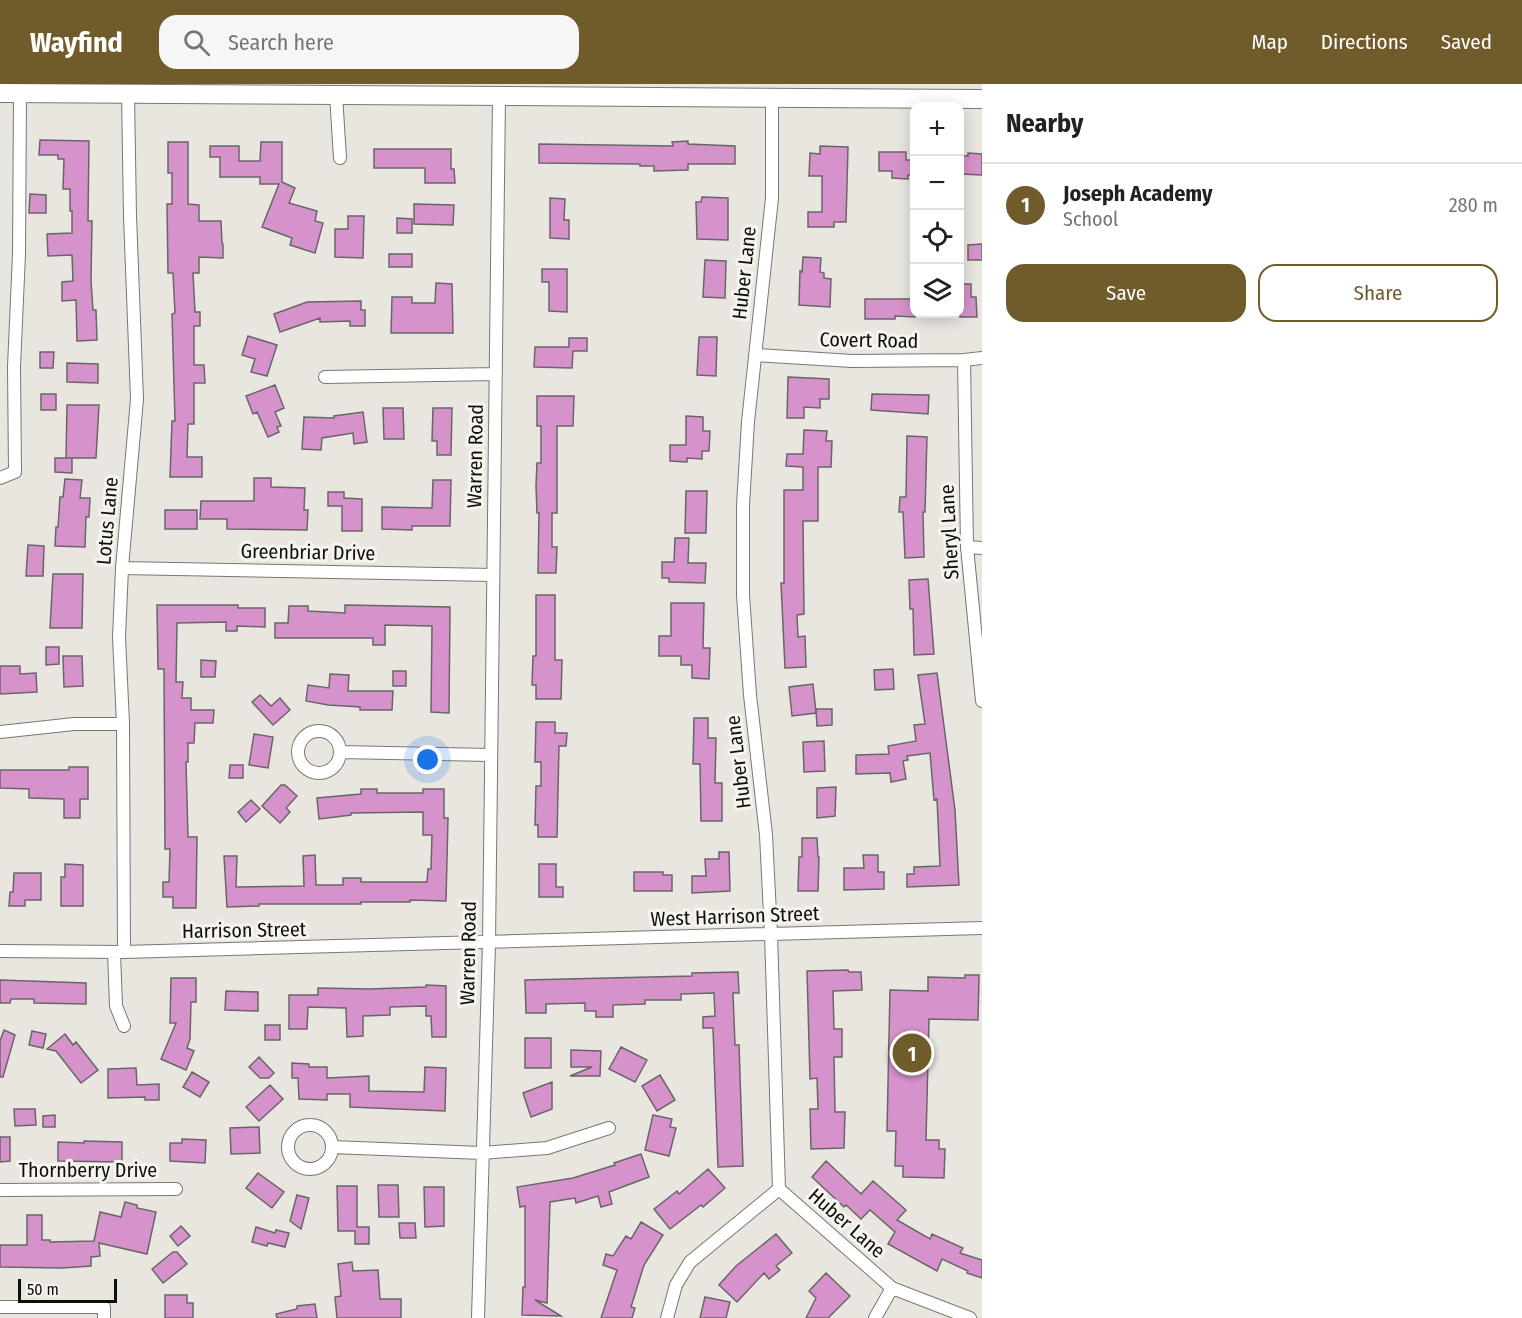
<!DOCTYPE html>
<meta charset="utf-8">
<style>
body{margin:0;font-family:"Fira Sans Condensed",sans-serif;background:#f6f6f6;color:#202124}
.controls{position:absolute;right:18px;top:18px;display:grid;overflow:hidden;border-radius:12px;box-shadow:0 3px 15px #0003}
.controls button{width:54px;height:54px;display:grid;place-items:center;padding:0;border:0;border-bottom:2px solid #e0e0e0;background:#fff;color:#202124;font:30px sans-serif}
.scale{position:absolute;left:18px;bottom:15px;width:99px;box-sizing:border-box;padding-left:6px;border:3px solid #0f0f0c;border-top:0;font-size:16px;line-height:21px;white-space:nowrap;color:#0f0f0c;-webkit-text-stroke:4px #f7f4ee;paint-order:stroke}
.you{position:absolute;left:428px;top:676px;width:21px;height:21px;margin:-15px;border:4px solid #fff;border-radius:50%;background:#1a73e8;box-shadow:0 0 0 9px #1a73e833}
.badge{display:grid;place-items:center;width:39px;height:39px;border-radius:50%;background:#705b2b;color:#fff;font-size:20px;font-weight:700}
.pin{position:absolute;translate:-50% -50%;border:3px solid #fff;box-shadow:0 2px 6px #0006}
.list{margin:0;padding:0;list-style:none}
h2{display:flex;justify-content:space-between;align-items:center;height:78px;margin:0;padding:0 24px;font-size:26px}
h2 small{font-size:20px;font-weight:400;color:#757577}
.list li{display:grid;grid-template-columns:39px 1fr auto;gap:18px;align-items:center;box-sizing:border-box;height:84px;padding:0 24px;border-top:2px solid #e0e0e0}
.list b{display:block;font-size:22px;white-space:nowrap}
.list p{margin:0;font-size:20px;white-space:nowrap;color:#757577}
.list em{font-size:20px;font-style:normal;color:#757577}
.actions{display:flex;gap:12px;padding:18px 24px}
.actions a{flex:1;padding:14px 0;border:2px solid #705b2b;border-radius:18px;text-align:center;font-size:21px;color:#705b2b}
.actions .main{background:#705b2b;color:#fff}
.icon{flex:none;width:33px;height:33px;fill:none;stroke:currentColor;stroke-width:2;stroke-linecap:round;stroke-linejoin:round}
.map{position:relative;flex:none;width:982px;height:1234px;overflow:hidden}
header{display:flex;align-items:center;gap:36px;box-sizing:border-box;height:84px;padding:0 30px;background:#705b2b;color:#fff}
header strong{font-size:28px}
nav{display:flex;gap:33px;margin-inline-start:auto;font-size:21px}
.search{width:420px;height:54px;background:#f6f6f6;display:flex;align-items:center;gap:15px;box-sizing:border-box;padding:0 21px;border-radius:18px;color:#757577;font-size:22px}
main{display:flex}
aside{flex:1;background:#fff}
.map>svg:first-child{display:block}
</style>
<header>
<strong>Wayfind</strong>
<div class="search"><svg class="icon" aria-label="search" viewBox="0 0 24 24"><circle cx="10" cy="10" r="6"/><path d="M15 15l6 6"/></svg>Search here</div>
<nav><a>Map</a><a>Directions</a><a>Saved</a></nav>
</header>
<main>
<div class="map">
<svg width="982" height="1234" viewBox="0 0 982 1234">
<rect width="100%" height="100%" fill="#e9e6e0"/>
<path fill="#d692ca" stroke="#6a6569" stroke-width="1.5" d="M40,56L89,57L88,137H92L91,197L93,226H96L97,256L77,257L76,216L62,217V198L73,197L72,171L48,172L47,150L72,149V127H70V105H63L64,75H58V71H39Z
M688,57V60L735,62V80H688V86L654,87V82H640V80L539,79V60L673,62L672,58Z
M168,58H188V120L199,121V137H221L222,159L223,160V174L199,173V189H193L195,228H200V242H194V281H204L205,299H194V340H188L187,373H202V393H170L172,337H175L172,230L175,229L173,189H168L167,120H172V89H168Z
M261,58H282V98L295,104L289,119L317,127L315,137L323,139L315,169L290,161L292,154L262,143L279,100H260V93H220V73H210V62H239V77H260Z
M820,62L848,63L846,138H834V143H808V128H822V92H809L810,69L820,70Z
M374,65H451V85H454L455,99H425V84H374Z
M879,68H906V76H915V91H908V95L892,94V87H879Z
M968,69L982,70V91L960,90V72H968Z
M30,110L46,111V129H29Z
M702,113L728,114V156L697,155L696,118H701Z
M550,114L565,115L564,136H569V155L550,154Z
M414,120L454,121L453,141L414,140Z
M348,132H364L363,174L335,173V145H348Z
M397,134L412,135V149H397Z
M982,160V176H968V161Z
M389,170H412V183H389Z
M803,173L821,174L820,188L824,189V194L831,195L830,223L799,221L800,187L802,188Z
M705,176L726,177L725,214L703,213Z
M542,185H567V228L549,227V198H542Z
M436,199L452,200L453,249H391L392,213H412V219H435Z
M960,200H971V213H976L977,233H960Z
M865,215H915V233L895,232V235H865Z
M361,217V226H365V242H350V237L320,238V234L280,248L274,230L307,218Z
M248,252L277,261L267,292L251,288L255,275L242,271Z
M699,253H717L716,292L697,291Z
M569,254H587V267H573L572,284L534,283L535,263H569Z
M40,268H54L53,284H40Z
M67,279L98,280V299L67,298Z
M788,293L829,295V315H820V324L804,323V334H787Z
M275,301L284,324L275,328L281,342L277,343L279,348L268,353L257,328L253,330L246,312Z
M41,310H56V326H41Z
M872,310L929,311L928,330L871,326Z
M537,312H574L573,342H557V429H552V463H557L556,489H538L539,429H537L536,402L537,379H541V342H537Z
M67,321H99L96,374H66Z
M383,324H403L404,355H384Z
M433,324H452L451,371H437V357H432Z
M363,328L367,358L354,360L353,349L322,354L321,366L302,365L304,333L334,334V332Z
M686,332L703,333V347H710L709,367H702V375L687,374V378L670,377V361H686Z
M804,346L827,347L826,357H832L831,383H818V437H803L804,530L797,531L798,553L805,552L806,583L785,584L781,499H784V406H803V383L786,382L787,370H803Z
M907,352L927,353L925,428H923L924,473L905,474L903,428H899L900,413H906Z
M55,374H72V389L55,388Z
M254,394H271V403L305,404L304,426H308L307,446L227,445V435H200L201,417H254Z
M65,395L82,396L80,414H90L89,433H86L85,463L55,462L56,443H58L60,413H63Z
M433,396H451L450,442H412V446L382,445V423L432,424Z
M686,407H707L706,449H685Z
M328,408H344V414L362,415V447H342V422H328Z
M165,426H197V445H165Z
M675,454H689L688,479H706L705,499L669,498V494H662V478H674Z
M28,461L44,462L43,492H26Z
M53,490H83L82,544H50Z
M928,495L934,570L914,571L913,525H910L909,496Z
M536,511H555V576H562L561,615H536V601H532L533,572H536Z
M671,519H704L703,564H710L709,595L692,594V581H681V572H659V552H671Z
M157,521H238V524H265V543L237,542V547H226V538L177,539L176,598H183L182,614H191V626H214L213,639H195L194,659H188V678H186L188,753H197L196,824H173V813H163V798H169L170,765H165L164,585H158Z
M345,521L450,523L449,629L431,628L432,542L385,541V561H373V554H275V539H288L289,522H308V527L345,529Z
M46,563H59V580L46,581Z
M63,572H82L83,602L64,603Z
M201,576L216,577L215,593H201Z
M0,582H20V590L36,589L37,608L0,610Z
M893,585L894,605L875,606L874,586Z
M393,587H406V602H393Z
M937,589L955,726L959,801L907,803V790H914V783L940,782L937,715L934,716L930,669L907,672L908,676L903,677L906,695L891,698L890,689L856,690V671L889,670L888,662L916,657L914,641L925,640L918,591Z
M330,590L349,591L348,607H393L392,626H360V623L328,621L306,617L308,601L329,604Z
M813,600L816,629L792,632L789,603Z
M260,611L271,622L280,614L290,626L273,641L252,618Z
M816,625H832V641L817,642Z
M694,634H708V654H716L715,699H722V737H701L700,680H693Z
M536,638H555V649H567L566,662H559L557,753H538V741H535L536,702H541V678H535Z
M254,650L273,653L268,684L249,681Z
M824,657L825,687L804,688L803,658Z
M230,681H243V694H229Z
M69,683H88V715H80V734H64V715L29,714V705L0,704V686H69Z
M281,701H285L297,712L286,724L290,728L280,739L262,722Z
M836,703L835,732L817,734V704Z
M361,705H377V709H423V705H444V734H448L446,817L410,816V818H361V820H259V822L227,823L224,772H237L236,803L304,802L303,772L315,771L316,801H343V794H361V798H427L428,785H431L432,751H423V728L351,729V731L319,735L317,714L361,710Z
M251,716L260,725L246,738L238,728Z
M802,754H817L818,773H819L818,807H798L799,773H802Z
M719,768H729L730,807L692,809V792H706L705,775H719Z
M863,771H878V788H884V805L844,806V784H864Z
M65,780L83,781V822H61V793H65Z
M539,780H556V803H563V813H539Z
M634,788H663V791H672V807H634Z
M14,789H41V816H25V822H9L10,808H13Z
M848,886L849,888H861L862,906L833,907L834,945H842V973H834L835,1028H845L844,1064L811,1065L810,1025H818L817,994L810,995L807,887Z
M738,888L739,909H733L735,961H739L743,1082L718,1083L713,944H703V933L715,932L714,909L681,910V916H645V920L613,921V933H596V927H585V919L546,920V929H526L525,896L692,892V889Z
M965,891H979L978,936L929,935L926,1056H939V1065H945L944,1094L903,1093V1082H895L896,1047H887L890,906L928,907V893L965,894Z
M171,894H196V918H191L190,955L187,964L194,967L186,986L161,975L176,939H170Z
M0,896L86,899V920L34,919V915H11L10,919H0Z
M426,901L446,902V953H432L431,932H426V922L390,923V931L363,932V952L347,953L346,924L308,923L307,945H289V911H318V904L369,905L426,903Z
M226,907L258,908V927L225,926Z
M265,941H280V956H265Z
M4,946L15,951L3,993H0V957Z
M32,947L46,950L43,964L29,961Z
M65,950L73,961L76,958L98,986L81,999L56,967L47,965Z
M525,954H551V984H525Z
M621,963L647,976L635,998L609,985Z
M571,966L601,967L600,992H570L592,983H571Z
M259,973L274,989L269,994H260L249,983Z
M292,979L309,980V983H327V994L369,992V1007L424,1008L425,983L446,984L445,1027L350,1023V1010H327V1016L299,1015L298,994H292Z
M136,984L137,1001L159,1000V1016H145V1013L108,1014V985Z
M192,988L209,998L200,1013L183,1003Z
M660,991L675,1016L657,1027L642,1002Z
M552,998V1025L531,1033L523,1009Z
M270,1001L283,1015L259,1037L246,1023Z
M14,1025H35L36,1041L15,1042Z
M55,1031V1043H43V1032Z
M653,1031L672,1035L670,1043L676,1044L669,1072L645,1066Z
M259,1043L260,1069L231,1070L230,1044Z
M0,1053H10V1077L0,1078Z
M182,1055L206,1056L205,1079L170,1077V1059H182Z
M84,1057L122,1058V1078L58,1077V1058L84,1059Z
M641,1070L649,1093L609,1108L612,1120L601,1123L598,1112L576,1119L575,1114L550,1118L547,1219L535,1216L561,1232L522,1231L523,1203H525V1122L520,1123L517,1103L573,1094L615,1081L614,1079Z
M826,1077L861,1110L873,1097L906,1126L897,1136L930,1155L932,1150L963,1164L960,1169L982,1176V1194L967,1189L968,1187L942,1175L937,1187L888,1160L895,1148L870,1126L861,1135L846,1121L844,1123L812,1093Z
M708,1085L725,1104L703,1123L701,1121L670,1145L654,1125L677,1107L679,1110Z
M258,1089L284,1108L272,1124L246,1104Z
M378,1101H398L399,1133H379Z
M337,1102H357V1143H369V1160H355V1147H338Z
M424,1103H444V1142L425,1143Z
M297,1111L309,1114L301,1145L290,1137Z
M125,1118L137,1121V1124L156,1128L147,1170L99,1159L100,1172L91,1173V1182L62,1184L0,1183V1161H27V1131H42V1156H50V1158L94,1157L100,1128L121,1133Z
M641,1138L663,1151L644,1181L631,1223L635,1224L632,1234H601L617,1186L603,1181L606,1170L613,1172L626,1152L631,1155Z
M399,1139H415L416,1154H400Z
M181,1142L190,1152L178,1162L170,1152Z
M256,1143L275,1149L276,1146L289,1149L285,1163L268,1159L267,1162L252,1158Z
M776,1150L792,1169L776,1182L780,1186L769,1195L764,1189L737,1218L719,1201L736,1182Z
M173,1168H177L187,1180L163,1199L152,1185Z
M352,1178L353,1187L378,1186L380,1215H401V1234H337L335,1213L341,1212L338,1180Z
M826,1189L850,1212L828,1234H806L816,1214L809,1207Z
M165,1211H187V1219H193V1234H165Z
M705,1213L730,1218L726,1234H700Z
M315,1220L317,1234H277L276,1230L297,1225V1222Z"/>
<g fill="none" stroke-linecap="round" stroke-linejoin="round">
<g stroke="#7a7772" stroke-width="14">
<path id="minor" d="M336,11L340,74
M772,13V114L748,338L743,421V511L750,611L766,751L771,850L779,1105L892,1204L970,1234
M756,271L852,277L964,276L982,274
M964,276L967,463L982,617
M325,293L496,290
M0,394L15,388L14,283L19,170L20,9
M967,463L982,464
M122,484L493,491
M298 668a21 21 0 1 1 42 0a21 21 0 1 1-42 0Z
M0,648L74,640H123
M340,668L490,671
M0,867L124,868L982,844
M114,868L116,922L124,942
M124,868L123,640L119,553L122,484L137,315L130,132L128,10
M288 1063a22 22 0 1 1 44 0a22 22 0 1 1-44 0Z
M332,1063L482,1069L547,1064L609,1044
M0,1106L176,1105
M0,1223H104V1234
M478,1234L489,859L499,12
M667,1234L676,1201L690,1178L779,1105
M875,1234L892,1204"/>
</g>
<g stroke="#7a7772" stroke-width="20">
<path id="secondary" d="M0,9L982,15"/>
</g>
<use href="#minor" stroke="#fff" stroke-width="12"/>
<use href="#secondary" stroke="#fff" stroke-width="18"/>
</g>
<g text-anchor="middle" stroke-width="6" stroke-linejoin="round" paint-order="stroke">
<g font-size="20" fill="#0f0f0c" stroke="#f7f4ee">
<text transform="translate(744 189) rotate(-84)" y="7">Huber Lane</text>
<text transform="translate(869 256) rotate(1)" y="7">Covert Road</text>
<text transform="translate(475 372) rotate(-89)" y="7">Warren Road</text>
<text transform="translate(107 437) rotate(-85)" y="7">Lotus Lane</text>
<text transform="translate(949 448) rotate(-93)" y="7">Sheryl Lane</text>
<text transform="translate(308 468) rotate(1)" y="7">Greenbriar Drive</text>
<text transform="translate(738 678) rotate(-97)" y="7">Huber Lane</text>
<text transform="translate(735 832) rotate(-2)" y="7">West Harrison Street</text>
<text transform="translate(244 846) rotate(-1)" y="7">Harrison Street</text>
<text transform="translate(468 869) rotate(-89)" y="7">Warren Road</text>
<text x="88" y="1093">Thornberry Drive</text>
<text transform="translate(847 1139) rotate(41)" y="7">Huber Lane</text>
</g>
</g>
</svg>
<div class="controls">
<button>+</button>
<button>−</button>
<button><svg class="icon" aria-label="locate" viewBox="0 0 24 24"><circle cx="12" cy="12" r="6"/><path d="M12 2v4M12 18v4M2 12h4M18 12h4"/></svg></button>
<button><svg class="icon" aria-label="layers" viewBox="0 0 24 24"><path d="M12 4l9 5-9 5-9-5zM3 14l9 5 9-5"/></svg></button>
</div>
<div class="scale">50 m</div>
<div class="you"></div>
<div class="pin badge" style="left:912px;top:969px">1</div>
</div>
<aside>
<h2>Nearby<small></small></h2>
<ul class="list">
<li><span class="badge">1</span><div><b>Joseph Academy</b><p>School</p></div><em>280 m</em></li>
</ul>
<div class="actions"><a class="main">Save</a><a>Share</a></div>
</aside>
</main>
